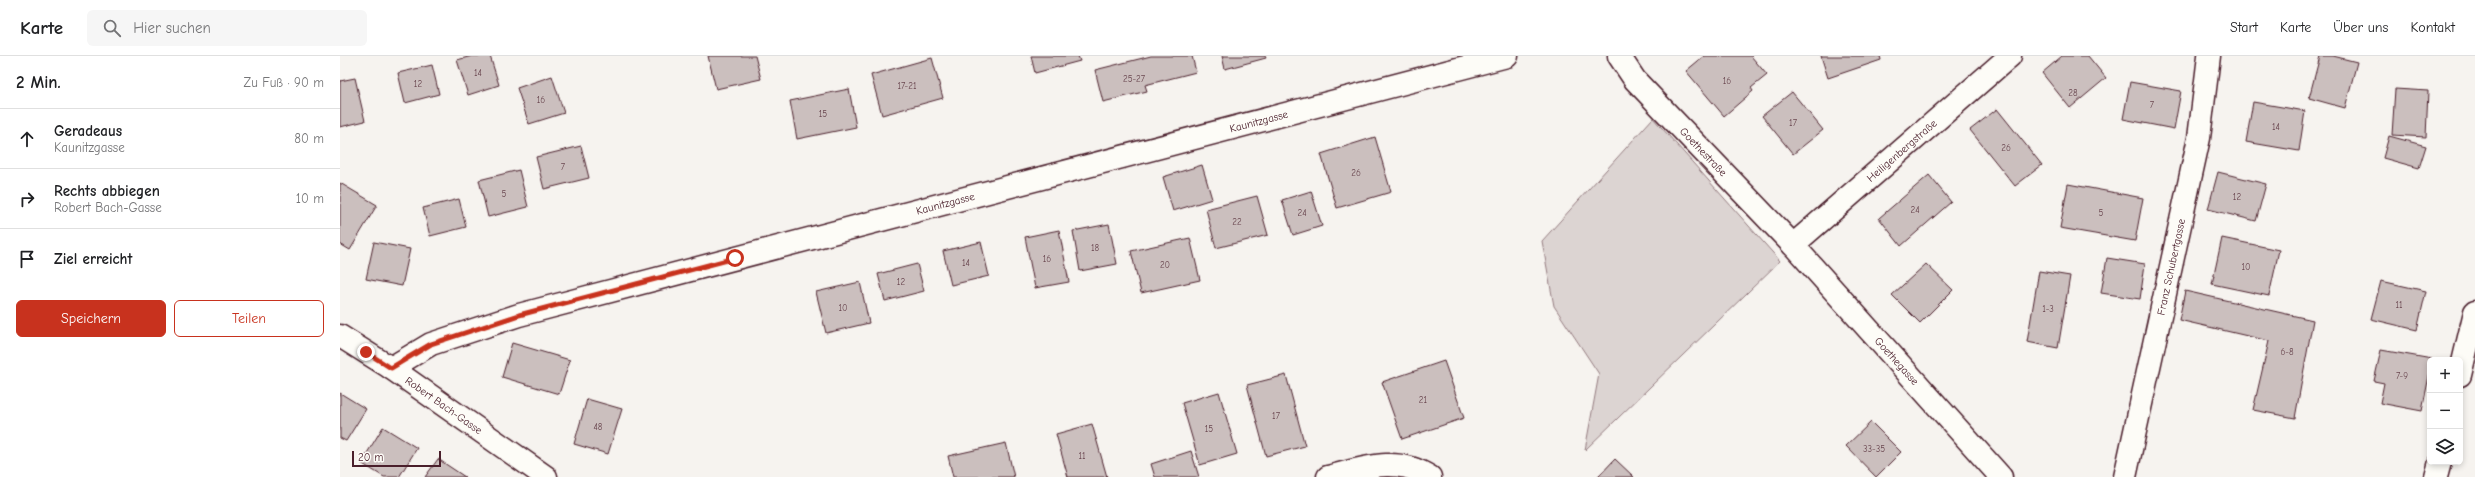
<!DOCTYPE html>
<html lang="de">
<meta charset="utf-8">
<style>
body{margin:0;font-family:"Comic Neue",sans-serif;background:#f6f6f6;color:#202124}
.controls{position:absolute;right:12px;bottom:12px;display:grid;overflow:hidden;border-radius:6px;box-shadow:0 2px 6px #0003}
.controls button{width:36px;height:36px;display:grid;place-items:center;padding:0;border:0;border-bottom:1px solid #e0e0e0;background:#fff;color:#202124;font:20px sans-serif}
.scale{position:absolute;left:12px;bottom:10px;width:89px;box-sizing:border-box;padding-left:4px;border:2px solid #4a1f2b;border-top:0;font-size:11px;line-height:14px;white-space:nowrap;color:#4a1f2b;-webkit-text-stroke:3px #fdfcf7;paint-order:stroke}
.stop{position:absolute;width:12px;height:12px;margin:-9px;border:3px solid #c8321e;border-radius:50%;background:#fff}
.stop.end{background:#c8321e;border-color:#fff;box-shadow:0 1px 4px #0008}
.list{margin:0;padding:0;list-style:none}
h2{display:flex;justify-content:space-between;align-items:center;height:52px;margin:0;padding:0 16px;font-size:17px}
h2 small{font-size:13px;font-weight:400;color:#757577}
.list li{display:grid;grid-template-columns:26px 1fr auto;gap:12px;align-items:center;box-sizing:border-box;height:60px;padding:0 16px;border-top:1px solid #e0e0e0}
.list b{display:block;font-size:15px;white-space:nowrap}
.list p{margin:0;font-size:13px;white-space:nowrap;color:#757577}
.list em{font-size:13px;font-style:normal;color:#757577}
.actions{display:flex;gap:8px;padding:12px 16px}
.actions a{flex:1;padding:9px 0;border:1px solid #c8321e;border-radius:6px;text-align:center;font-size:14px;color:#c8321e}
.actions .main{background:#c8321e;color:#fff}
.icon{flex:none;width:22px;height:22px;fill:none;stroke:currentColor;stroke-width:2;stroke-linecap:round;stroke-linejoin:round}
.map{position:relative;flex:none;width:2135px;height:421px;overflow:hidden}
header{display:flex;align-items:center;gap:24px;box-sizing:border-box;height:56px;padding:0 20px;background:#fff;border-bottom:1px solid #e0e0e0}
header strong{font-size:19px}
nav{display:flex;gap:22px;margin-inline-start:auto;font-size:14px}
.search{width:280px;height:36px;background:#f6f6f6;display:flex;align-items:center;gap:10px;box-sizing:border-box;padding:0 14px;border-radius:6px;color:#757577;font-size:15px}
main{display:flex}
aside{flex:1;background:#fff}
.map>svg:first-child{display:block}
</style>
<header>
<strong>Karte</strong>
<div class="search"><svg class="icon" aria-label="search" viewBox="0 0 24 24"><circle cx="10" cy="10" r="6"/><path d="M15 15l6 6"/></svg>Hier suchen</div>
<nav><a>Start</a><a>Karte</a><a>Über uns</a><a>Kontakt</a></nav>
</header>
<main>
<aside>
<h2>2 Min.<small>Zu Fuß · 90 m</small></h2>
<ul class="list">
<li><svg class="icon" aria-label="ahead" viewBox="0 0 24 24"><path d="M12 20V5M6 11l6-6 6 6"/></svg><div><b>Geradeaus</b><p>Kaunitzgasse</p></div><em>80 m</em></li>
<li><svg class="icon" aria-label="right" viewBox="0 0 24 24"><path d="M7 20v-9h11M14 6l5 5-5 5"/></svg><div><b>Rechts abbiegen</b><p>Robert Bach-Gasse</p></div><em>10 m</em></li>
<li><svg class="icon" aria-label="arrive" viewBox="0 0 24 24"><path d="M6 21V4h12l-3 4 3 4H6"/></svg><div><b>Ziel erreicht</b></div></li>
</ul>
<div class="actions"><a class="main">Speichern</a><a>Teilen</a></div>
</aside>
<div class="map">
<svg width="2135" height="421" viewBox="0 0 2135 421">
<rect width="100%" height="100%" fill="#f6f3ef"/>
<filter id="ink" filterUnits="userSpaceOnUse"><feTurbulence type="fractalNoise" baseFrequency=".025" numOctaves="2"/><feDisplacementMap in="SourceGraphic" scale="8" xChannelSelector="R" yChannelSelector="G"/><feConvolveMatrix kernelMatrix="1 2 1 2 8 2 1 2 1" color-interpolation-filters="sRGB"/></filter>
<g filter="url(#ink)">
<path fill="#dcd4d2" stroke="#937a7e" d="M1313,62L1440,205L1245,394L1259,318L1214,250L1202,185Z"/>
<path fill="#cbbfbe" stroke="#4a1f2b" d="M132,0H150L159,29L128,39L117,4Z
M368,0H415L421,23L376,33Z
M691,0H738L740,5L695,17Z
M811,0H852L856,16L805,29L807,35L763,46L755,14Z
M882,0H925L926,2L885,13Z
M1364,0H1411L1427,19L1411,32L1413,35L1384,60L1346,15Z
M1481,0H1540L1541,4L1488,22Z
M1722,0H1748L1766,22L1730,52L1702,17Z
M1980,0H1993L2017,6L2005,52L1969,42Z
M592,2L603,42L542,59L531,19Z
M92,9L99,38L65,47L58,17Z
M212,20L224,57L189,68L177,32Z
M15,22L25,65L0,71V25Z
M1790,26L1841,35L1834,73L1783,63Z
M509,33L516,71L457,83L450,45Z
M2055,33L2088,35L2086,81L2052,79Z
M1452,36L1483,74L1453,98L1422,60Z
M1913,46L1965,55L1959,95L1906,86Z
M1657,53L1702,109L1675,130L1630,74Z
M2049,80L2086,90L2079,112L2043,102Z
M1035,81L1051,136L997,152L981,98Z
M241,90L249,122L204,133L196,101Z
M862,109L872,143L833,155L823,121Z
M179,114L188,151L148,161L139,124Z
M1878,116L1926,128L1916,165L1868,153Z
M1589,119L1611,146L1561,190L1539,162Z
M0,127L37,149L10,194L0,188Z
M1728,128L1803,142L1795,185L1720,172Z
M971,135L982,170L953,179L942,144Z
M917,140L928,179L876,192L866,153Z
M119,143L126,171L90,180L83,152Z
M769,168L777,208L740,215L733,175Z
M719,174L729,226L695,232L685,181Z
M850,182L860,224L801,237L791,195Z
M1882,182L1939,194L1929,240L1872,228Z
M34,186L70,193L62,230L26,223Z
M641,186L649,220L611,229L603,195Z
M1767,202L1805,208L1800,243L1761,237Z
M577,208L584,235L545,245L538,218Z
M1586,208L1613,234L1580,267L1552,239Z
M1699,215L1730,220L1718,292L1687,286Z
M2041,225L2086,235L2077,274L2031,263Z
M520,226L529,267L486,277L476,236Z
M1845,235L1973,264L1955,362L1913,354L1929,285L1839,264Z
M172,287L230,304L219,338L162,321Z
M2041,294L2092,303L2090,304V315L2082,355L2040,347L2044,327L2034,325Z
M1104,305L1124,362L1062,383L1042,326Z
M946,319L965,390L926,400L907,329Z
M879,336L897,398L860,409L842,347Z
M0,337L26,353L6,385L0,382Z
M247,343L282,353L268,398L234,388Z
M1531,366L1561,396L1536,421L1506,390Z
M752,368L767,421H728L716,378Z
M43,371L77,392L59,421H44L21,407Z
M666,387L674,421H613L608,400Z
M851,395L859,421H815L811,408Z
M98,403L125,421H85Z
M1275,403L1294,421H1258Z"/>
<g fill="none" stroke-linecap="round" stroke-linejoin="round">
<g stroke="#4a1f2b" stroke-width="25">
<g id="street">
<path id="s1" d="M1279,0L1295,24L1453,189L1661,421"/>
<path id="s2" d="M1453,189L1670,0"/>
<path id="s3" d="M0,280L51,312L206,421"/>
<path id="s4" d="M51,312L91,288L179,259L1167,0"/>
<path d="M2120,319L2135,256"/>
<path d="M988,421C1024,412 1057,399 1090,421"/>
<path id="s5" d="M1785,421L1859,82L1869,0"/>
<path d="M2096,421L2100,406"/>
</g>
</g>
<use href="#street" stroke="#fdfcf7" stroke-width="22"/>
</g>
</g>
<g fill="none" stroke-linecap="round" stroke-linejoin="round" filter="url(#ink)">
<path stroke="#c8321e" stroke-width="5" d="M26,296L51,312L91,288L179,259L395,202"/>
</g>
<g text-anchor="middle" stroke-width="4" stroke-linejoin="round" paint-order="stroke">
<g font-size="9" fill="#6a4750">
<text x="138" y="20">14</text>
<text x="794" y="26">25-27</text>
<text x="1387" y="28">16</text>
<text x="78" y="31">12</text>
<text x="567" y="33">17-21</text>
<text x="1733" y="40">28</text>
<text x="201" y="47">16</text>
<text x="1812" y="52">7</text>
<text x="483" y="61">15</text>
<text x="1453" y="70">17</text>
<text x="1936" y="74">14</text>
<text x="1666" y="95">26</text>
<text x="223" y="114">7</text>
<text x="1016" y="120">26</text>
<text x="164" y="141">5</text>
<text x="1897" y="144">12</text>
<text x="1575" y="157">24</text>
<text x="962" y="160">24</text>
<text x="1761" y="160">5</text>
<text x="897" y="169">22</text>
<text x="755" y="195">18</text>
<text x="707" y="206">16</text>
<text x="626" y="210">14</text>
<text x="825" y="212">20</text>
<text x="1906" y="214">10</text>
<text x="561" y="229">12</text>
<text x="2059" y="252">11</text>
<text x="503" y="255">10</text>
<text x="1708" y="256">1-3</text>
<text x="1947" y="299">6-8</text>
<text x="2062" y="323">7-9</text>
<text x="1083" y="347">21</text>
<text x="936" y="363">17</text>
<text x="258" y="374">48</text>
<text x="869" y="376">15</text>
<text x="1534" y="396">33-35</text>
<text x="742" y="403">11</text>
</g>
<g font-size="11" fill="#4a1f2b" stroke="#fdfcf7">
<text dy="4" stroke="none"><textPath href="#s4" startOffset="904">Kaunitzgasse</textPath></text>
<text dy="4" stroke="none"><textPath href="#s2" startOffset="144">Heiligenbergstraße</textPath></text>
<text dy="4" stroke="none"><textPath href="#s1" startOffset="128">Goethestraße</textPath></text>
<text dy="4" stroke="none"><textPath href="#s4" startOffset="580">Kaunitzgasse</textPath></text>
<text dy="4" stroke="none"><textPath href="#s5" startOffset="215">Franz Schubertgasse</textPath></text>
<text dy="4" stroke="none"><textPath href="#s1" startOffset="413">Goethegasse</textPath></text>
<text dy="4" stroke="none"><textPath href="#s3" startOffset="125">Robert Bach-Gasse</textPath></text>
</g>
</g>
</svg>
<div class="controls">
<button>+</button>
<button>−</button>
<button><svg class="icon" aria-label="layers" viewBox="0 0 24 24"><path d="M12 4l9 5-9 5-9-5zM3 14l9 5 9-5"/></svg></button>
</div>
<div class="scale">20 m</div>
<div class="stop" style="left:395px;top:202px"></div>
<div class="stop end" style="left:26px;top:296px"></div>
</div>
</main>
